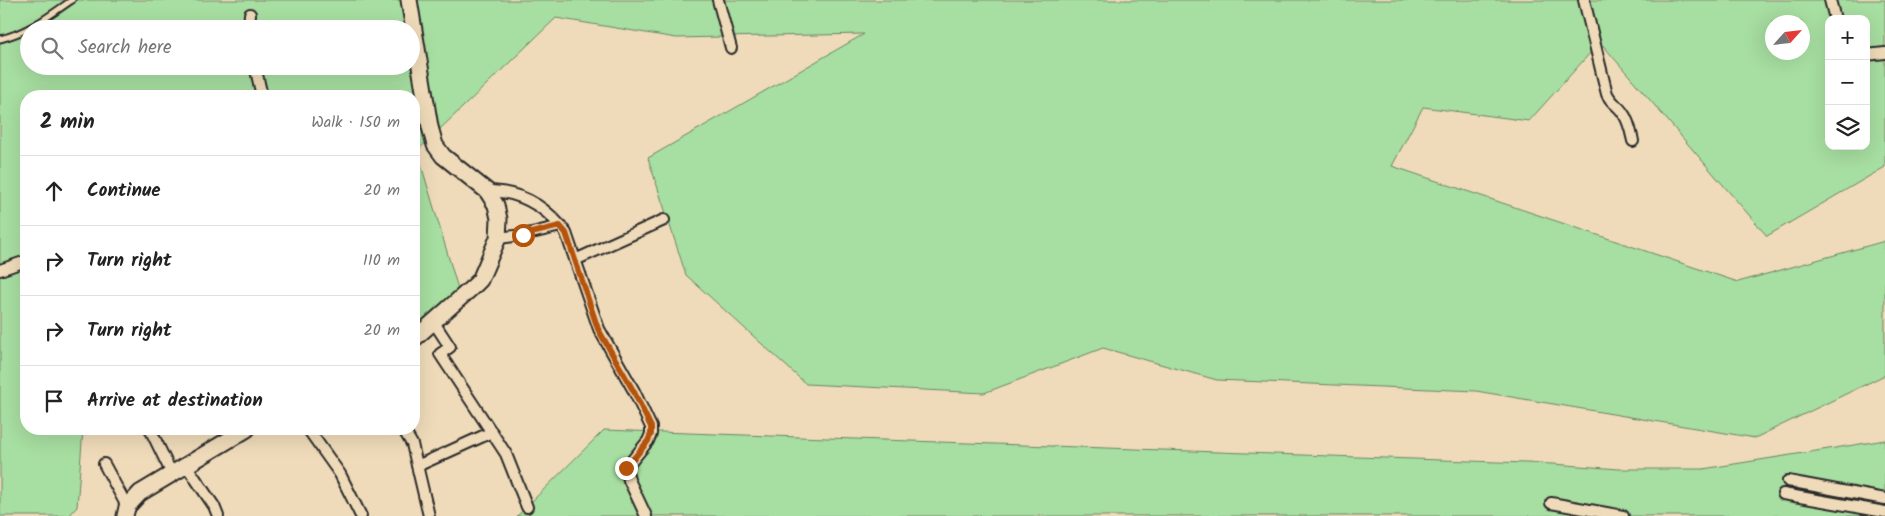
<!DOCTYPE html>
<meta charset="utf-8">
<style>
body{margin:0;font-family:Kalam,sans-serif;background:#f2f2f2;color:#222}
.controls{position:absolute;right:15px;top:15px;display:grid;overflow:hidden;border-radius:10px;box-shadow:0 5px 20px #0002}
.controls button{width:45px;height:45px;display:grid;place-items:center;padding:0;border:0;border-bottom:1px solid #e0e0e0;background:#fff;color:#222;font:25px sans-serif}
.compass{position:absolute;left:1765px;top:15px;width:45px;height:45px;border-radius:50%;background:#fff;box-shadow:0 5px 20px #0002;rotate:63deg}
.stop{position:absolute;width:15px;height:15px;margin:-11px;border:4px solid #b45309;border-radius:50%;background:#fff}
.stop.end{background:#b45309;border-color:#fff;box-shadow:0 1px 5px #0008}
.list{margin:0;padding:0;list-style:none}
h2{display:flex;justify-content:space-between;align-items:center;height:65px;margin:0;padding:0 20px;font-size:21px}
h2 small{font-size:16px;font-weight:400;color:#767676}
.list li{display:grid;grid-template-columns:32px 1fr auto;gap:15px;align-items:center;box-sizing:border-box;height:70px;padding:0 20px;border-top:1px solid #e0e0e0}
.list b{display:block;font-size:19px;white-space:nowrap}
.list em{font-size:16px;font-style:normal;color:#767676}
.icon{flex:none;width:28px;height:28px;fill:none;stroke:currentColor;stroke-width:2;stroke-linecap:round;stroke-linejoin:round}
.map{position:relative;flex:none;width:1885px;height:516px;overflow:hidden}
.search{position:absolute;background:#fff;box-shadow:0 5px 20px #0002;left:20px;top:20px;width:400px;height:55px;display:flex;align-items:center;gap:12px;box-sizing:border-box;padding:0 18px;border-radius:28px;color:#767676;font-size:19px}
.panel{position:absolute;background:#fff;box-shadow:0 5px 20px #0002;left:20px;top:90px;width:400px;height:345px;border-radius:20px}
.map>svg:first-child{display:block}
</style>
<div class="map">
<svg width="1885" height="516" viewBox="0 0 1885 516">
<rect width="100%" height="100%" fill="#efdbb9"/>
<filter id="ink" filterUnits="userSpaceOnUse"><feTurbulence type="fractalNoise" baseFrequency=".02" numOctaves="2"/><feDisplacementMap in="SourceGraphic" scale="10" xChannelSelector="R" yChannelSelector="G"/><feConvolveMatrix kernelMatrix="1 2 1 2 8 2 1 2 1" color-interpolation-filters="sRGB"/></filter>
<g filter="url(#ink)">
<path fill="#a7dea1" stroke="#698466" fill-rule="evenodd" d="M0,0H1885V167L1767,236L1600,42L1529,121L1423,107L1392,166L1738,282L1885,241V375L1755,438L1476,391L1217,380L1103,348L984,393L806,384L686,275L648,158L864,34L676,38L556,18L417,151L462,302L414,333V96H26V429H83L77,507L69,516H0ZM1829,19H1866V146H1829ZM1772,22H1802V52H1772ZM29,29H411V66H29Z
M604,430L1553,464L1619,469H1703L1885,440V516H517Z"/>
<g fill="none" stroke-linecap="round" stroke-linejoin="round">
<g stroke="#2b2b2b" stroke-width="9">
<path id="lane" d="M0,39C27,33 49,16 72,0"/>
</g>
<g stroke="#2b2b2b" stroke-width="14">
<path id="street" d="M718,0L731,48
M1584,0L1607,94C1612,104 1618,105 1623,113C1629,121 1631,132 1633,141
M1830,0L1835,19
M249,29L250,14
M1866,55L1885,53
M255,66L262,96
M414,113L428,109
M487,191C520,191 546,206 566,233L599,329L634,391L651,427V434L648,441L626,468L629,480L646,516
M498,238L523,235L561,226
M575,260L664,220
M0,270L26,261
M433,321L450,347L440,354L506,454L527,507
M150,429L172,474
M308,429L340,474L361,516
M403,429L412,444L429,516
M104,464L129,510
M186,465L214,506L218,516
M417,466L492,432
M1788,481L1885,499
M1783,494L1885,512
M1551,503L1623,516"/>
</g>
<g stroke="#2b2b2b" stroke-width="19">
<path id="secondary" d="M409,0L430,127L435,145L443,156L487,191L496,205L499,219L498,238L480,280L475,285L414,339
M125,516L127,507L140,493L247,429"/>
</g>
<use href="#lane" stroke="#efdbb9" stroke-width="5"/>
<use href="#street" stroke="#efdbb9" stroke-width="10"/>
<use href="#secondary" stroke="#efdbb9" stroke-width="15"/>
</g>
</g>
<g fill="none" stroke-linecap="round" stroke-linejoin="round" filter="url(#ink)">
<path stroke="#b45309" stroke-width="6" d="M523,235L560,226L566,233L598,329L634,392L651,427V434L648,441L626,468"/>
</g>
</svg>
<div class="controls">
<button>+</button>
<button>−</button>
<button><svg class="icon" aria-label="layers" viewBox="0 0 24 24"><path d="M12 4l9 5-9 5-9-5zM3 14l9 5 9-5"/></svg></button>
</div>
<svg class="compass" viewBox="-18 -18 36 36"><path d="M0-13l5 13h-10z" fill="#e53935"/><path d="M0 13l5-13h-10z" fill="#767676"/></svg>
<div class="stop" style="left:523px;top:235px"></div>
<div class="stop end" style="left:626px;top:468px"></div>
<div class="search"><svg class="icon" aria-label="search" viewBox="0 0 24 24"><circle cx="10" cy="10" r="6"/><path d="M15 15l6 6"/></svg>Search here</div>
<section class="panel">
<h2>2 min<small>Walk · 150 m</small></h2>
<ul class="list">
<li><svg class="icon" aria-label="ahead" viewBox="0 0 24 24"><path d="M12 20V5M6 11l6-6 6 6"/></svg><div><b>Continue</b></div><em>20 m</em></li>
<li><svg class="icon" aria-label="right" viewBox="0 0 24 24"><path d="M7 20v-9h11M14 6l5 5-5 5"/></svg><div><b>Turn right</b></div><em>110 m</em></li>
<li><svg class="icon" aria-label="right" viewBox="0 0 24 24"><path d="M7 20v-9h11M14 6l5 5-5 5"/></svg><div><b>Turn right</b></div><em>20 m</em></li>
<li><svg class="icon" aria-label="arrive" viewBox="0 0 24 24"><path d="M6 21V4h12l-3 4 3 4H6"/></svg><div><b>Arrive at destination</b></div></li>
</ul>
</section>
</div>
